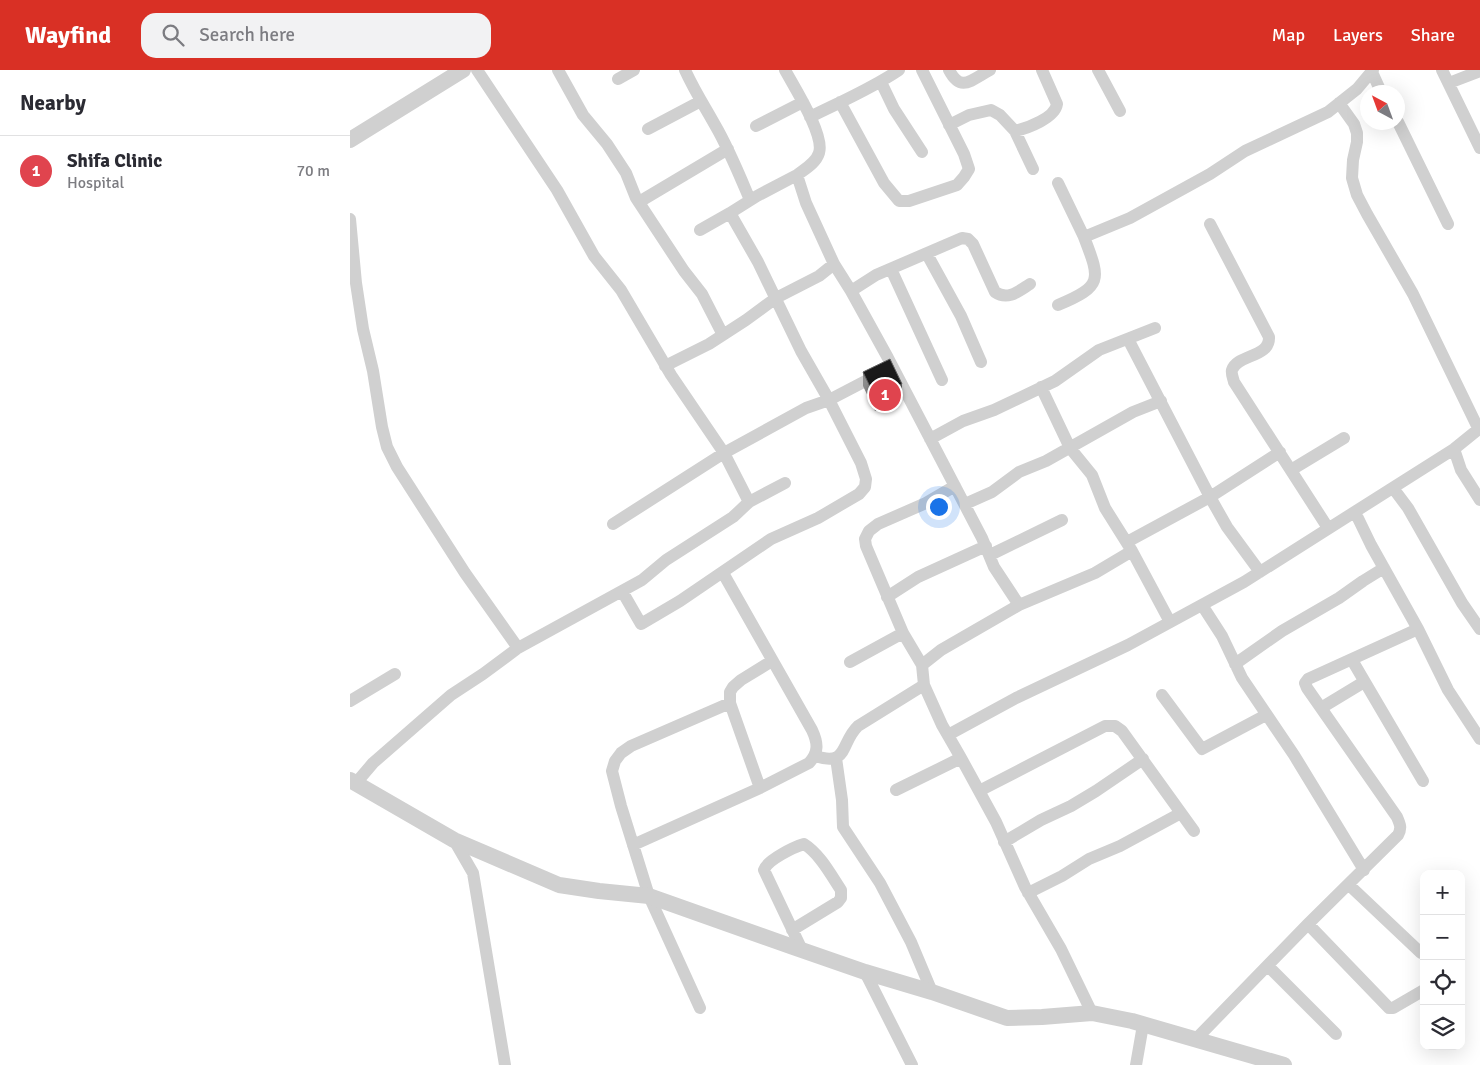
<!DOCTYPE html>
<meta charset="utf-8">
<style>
body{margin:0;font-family:Signika,sans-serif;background:#f2f2f3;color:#2b2b33}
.controls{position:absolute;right:15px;bottom:15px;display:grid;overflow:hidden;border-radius:10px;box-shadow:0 5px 20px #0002}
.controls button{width:45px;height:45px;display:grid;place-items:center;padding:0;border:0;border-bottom:1px solid #e1e1e2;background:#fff;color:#2b2b33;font:25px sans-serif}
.compass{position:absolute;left:1010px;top:15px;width:45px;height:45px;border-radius:50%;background:#fff;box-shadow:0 5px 20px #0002;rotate:319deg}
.you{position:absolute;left:588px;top:436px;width:18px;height:18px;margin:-12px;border:4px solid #fff;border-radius:50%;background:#1a73e8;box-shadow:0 0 0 8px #1a73e833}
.badge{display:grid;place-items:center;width:32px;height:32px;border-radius:50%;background:#d93025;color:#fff;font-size:16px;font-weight:700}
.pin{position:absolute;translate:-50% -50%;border:2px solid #fff;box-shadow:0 1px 5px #0006}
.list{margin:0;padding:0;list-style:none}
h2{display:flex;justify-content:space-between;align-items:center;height:65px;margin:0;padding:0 20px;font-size:21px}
h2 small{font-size:16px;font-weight:400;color:#7c7c81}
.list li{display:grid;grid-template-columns:32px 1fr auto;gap:15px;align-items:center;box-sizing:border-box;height:70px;padding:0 20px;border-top:1px solid #e1e1e2}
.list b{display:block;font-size:19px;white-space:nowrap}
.list p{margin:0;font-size:16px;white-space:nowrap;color:#7c7c81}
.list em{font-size:16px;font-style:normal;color:#7c7c81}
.icon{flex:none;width:28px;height:28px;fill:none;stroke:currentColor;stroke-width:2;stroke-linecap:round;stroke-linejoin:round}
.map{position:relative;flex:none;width:1130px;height:995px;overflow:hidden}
header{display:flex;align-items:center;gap:30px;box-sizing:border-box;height:70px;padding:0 25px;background:#d93025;color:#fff}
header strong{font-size:24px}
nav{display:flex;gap:28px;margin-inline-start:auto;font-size:18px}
.search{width:350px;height:45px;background:#f2f2f3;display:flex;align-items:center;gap:12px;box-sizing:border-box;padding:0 18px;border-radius:15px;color:#7c7c81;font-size:19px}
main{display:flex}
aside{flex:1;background:#fff}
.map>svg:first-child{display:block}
</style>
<header>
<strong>Wayfind</strong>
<div class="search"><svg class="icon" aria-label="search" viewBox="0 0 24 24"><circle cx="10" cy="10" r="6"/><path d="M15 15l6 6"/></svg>Search here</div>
<nav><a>Map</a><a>Layers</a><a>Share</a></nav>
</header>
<main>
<aside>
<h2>Nearby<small></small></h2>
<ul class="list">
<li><span class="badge" style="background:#e0444e">1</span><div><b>Shifa Clinic</b><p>Hospital</p></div><em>70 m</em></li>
</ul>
</aside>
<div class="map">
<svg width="1130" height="995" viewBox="0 0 1130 995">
<rect width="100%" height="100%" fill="#fff"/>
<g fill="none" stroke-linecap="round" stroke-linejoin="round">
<path stroke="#d0d0d0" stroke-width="12" d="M208,0L233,45L257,74L276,103L286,128L334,201L352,224L373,265
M335,0C344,20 355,37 365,55C379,79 389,104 400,130
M435,0C444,17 475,65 469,83C466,93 455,99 447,105L456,133L484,194L501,221L538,288L632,468L644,497L669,535L591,580L572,595L574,615L592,655L611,688L646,752L675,817L711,879L742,943
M599,0C611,23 621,10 640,0
M748,0L770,41
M1092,0L1130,78
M1022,2L1031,22
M268,9L284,0
M531,12L544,39L572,82
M1099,13L1130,1
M490,32L534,113L549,131H559L607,115L614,107L619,99L614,84L572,0
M989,33L1004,54L1007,63V72L1003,90L1002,108L1007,125L1017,144L1063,224L1128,358
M460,47C490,32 521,19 549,0
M1048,52L1098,154
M599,55L619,45L641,40L650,45L665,61C678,58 705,48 707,34L692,0
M406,56L453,32
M298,59L351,31
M665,61L683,99
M708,113L734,167
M289,132L378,79
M0,149L6,213L13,259L23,301L32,357L37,377L47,397L115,503L168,578
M860,154L919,267C920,288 887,284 882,300C881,303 883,308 884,312L978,458
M350,160L380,143
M577,184L611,246L631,292
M541,199L592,310
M501,221L526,205L612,168L618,169L623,174L645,222C658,231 669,221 680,214
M708,235C754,216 750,209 734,167L780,148L860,104L895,81L978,42L1007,19L1023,0
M315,296L359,274L396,250L426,228L469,206L484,194
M691,317L720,378L742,405L755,438L782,481L820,552
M580,369L613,351L644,340L705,311L749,280L805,258
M1104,379L1111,400L1130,430
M941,400L994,368
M1043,418L1058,438L1112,533L1130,559
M399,432L435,413
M615,434L642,422L669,402L696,391L783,342L811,331
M1005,442L1021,475L1068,559L1098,620L1130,669
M263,454L374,383L456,338L479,330L527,305
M777,472L860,427L778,269
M640,485L712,450
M910,502L877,457L860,427L930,382
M272,521L291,554L330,531L421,469L468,448L509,424L515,417L516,409L511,393L479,330L451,281L408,192L380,143L407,126L447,105
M537,527L568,507L636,476
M669,535L745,503L782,481
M852,535L872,566L892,608L944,685L1014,800
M1002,590L1073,711
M500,592L553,563
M885,594L932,561L989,528L1013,511L1034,498
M572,595L553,563L516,476L515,469L519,461L528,454L576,433L605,416
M812,625L852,679L916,645
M0,631L45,604
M971,638L1014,612
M598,665L666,628L778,575L894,512L1104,379L1130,358
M465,686C499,697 490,673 508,656L574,615
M486,688L492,730L493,757L530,813L561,872L582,922
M6,713L23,693L101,625L133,604L168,578L292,510L316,490L383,447L399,432L374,383L321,305L271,220L244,186L207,120L127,0
M410,718L380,633V622L383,617L391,610L422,591
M546,720L611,688
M629,721L755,656H765L772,661L844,761
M104,770L123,803L155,995
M654,772L691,750L721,736L746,721L793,689
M283,775L410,718L459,693C469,682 468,673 462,660L373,503
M999,815L1071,883
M678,823L712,806L739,789L770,776L831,743
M958,854L1039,938H1043L1074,920
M442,860L488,832L491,828V820C481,805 470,784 454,774C444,777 417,790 414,800L452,880
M918,896L986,964
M515,902L562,995
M350,938L299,826L271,736L262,701L265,691L271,683L281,676L380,633
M846,969L958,854L1048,765C1052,758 1050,754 1047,747L957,618L955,613L958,609L1068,559
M786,995L793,955"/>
<path stroke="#d0d0d0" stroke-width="16" d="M0,70L113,0
M0,710L104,770L209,815L249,821L299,826L443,877L515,902L582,922L657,948L692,947L742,943L782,951L934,995"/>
</g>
<path fill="#8c8c8c" d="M513,302L552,328L525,341L513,316Z"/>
<path fill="#5f5f5f" d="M552,314V328L525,341V327Z"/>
<path fill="#1a1a1a" stroke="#5f5f5f" d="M540,289L552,314L525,327L513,302Z"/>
</svg>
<div class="controls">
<button>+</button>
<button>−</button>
<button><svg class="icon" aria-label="locate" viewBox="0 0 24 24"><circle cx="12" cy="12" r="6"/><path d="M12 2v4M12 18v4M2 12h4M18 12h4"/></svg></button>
<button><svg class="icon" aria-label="layers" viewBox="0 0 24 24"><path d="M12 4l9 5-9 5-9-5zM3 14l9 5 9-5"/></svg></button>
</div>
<svg class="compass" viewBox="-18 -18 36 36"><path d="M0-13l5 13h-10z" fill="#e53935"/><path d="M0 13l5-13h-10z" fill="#7c7c81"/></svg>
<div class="you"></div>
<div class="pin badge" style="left:535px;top:325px;background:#e0444e">1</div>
</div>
</main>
